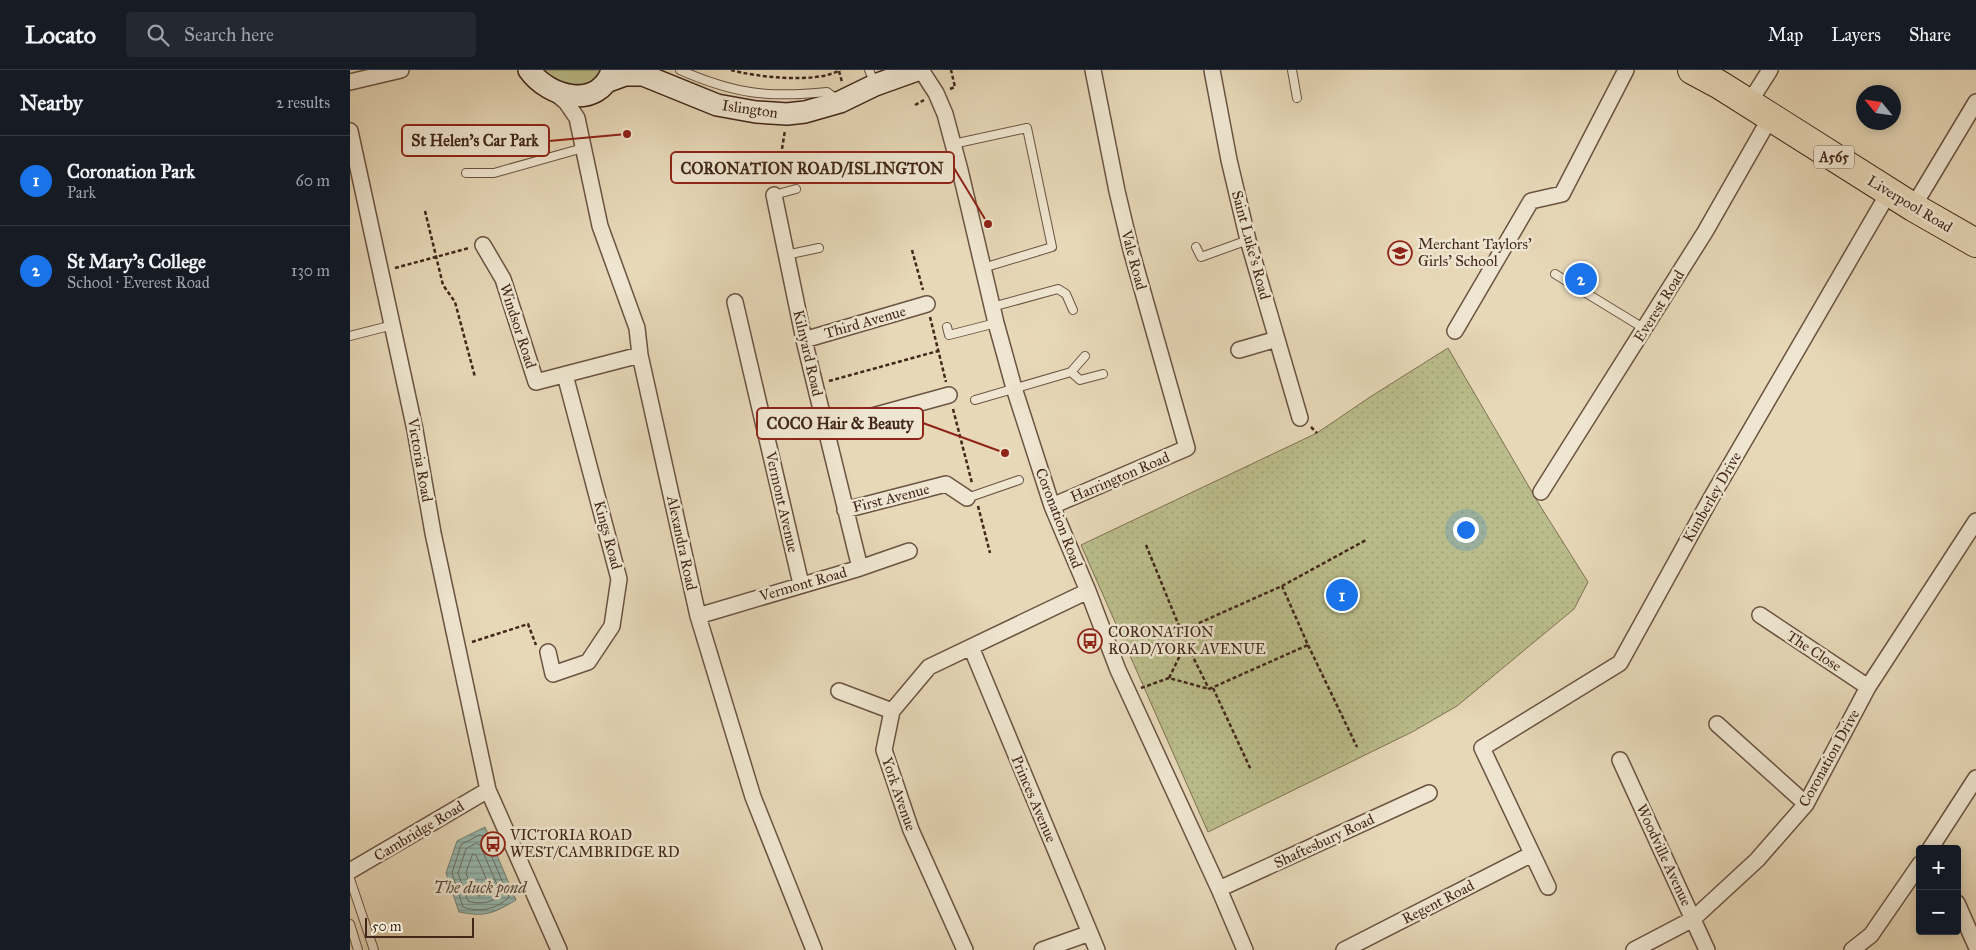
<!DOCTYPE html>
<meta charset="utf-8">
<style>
body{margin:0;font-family:"IM FELL Great Primer",serif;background:#242831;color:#f1f3f6}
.controls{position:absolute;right:15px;bottom:15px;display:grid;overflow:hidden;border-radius:5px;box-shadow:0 2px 12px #0003}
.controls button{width:45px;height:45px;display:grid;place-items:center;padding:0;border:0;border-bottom:1px solid #363941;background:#171b24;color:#f1f3f6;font:25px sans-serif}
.compass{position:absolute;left:1506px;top:15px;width:45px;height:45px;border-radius:50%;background:#171b24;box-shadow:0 2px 12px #0003;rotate:299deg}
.scale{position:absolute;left:15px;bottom:12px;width:109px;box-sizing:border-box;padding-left:5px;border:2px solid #42271a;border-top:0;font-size:14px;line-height:18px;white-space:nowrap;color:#42271a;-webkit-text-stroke:4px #efe6d1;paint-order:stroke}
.you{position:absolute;left:1115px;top:459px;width:18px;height:18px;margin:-12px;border:4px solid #fff;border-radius:50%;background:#1a73e8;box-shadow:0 0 0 8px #1a73e833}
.badge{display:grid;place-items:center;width:32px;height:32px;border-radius:50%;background:#1a73e8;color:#fff;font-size:16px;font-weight:700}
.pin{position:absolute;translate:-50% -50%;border:2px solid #fff;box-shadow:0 1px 5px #0006}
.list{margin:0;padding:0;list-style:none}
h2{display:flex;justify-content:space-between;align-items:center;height:65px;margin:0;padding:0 20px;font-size:21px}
h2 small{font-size:16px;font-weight:400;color:#9ea1a6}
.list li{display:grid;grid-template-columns:32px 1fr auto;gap:15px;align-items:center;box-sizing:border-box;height:90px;padding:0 20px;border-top:1px solid #363941}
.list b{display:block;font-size:19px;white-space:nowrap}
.list p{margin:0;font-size:16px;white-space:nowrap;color:#9ea1a6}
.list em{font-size:16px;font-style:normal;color:#9ea1a6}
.icon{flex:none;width:28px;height:28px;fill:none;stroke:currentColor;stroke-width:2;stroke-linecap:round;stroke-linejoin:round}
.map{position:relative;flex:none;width:1626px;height:880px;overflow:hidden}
header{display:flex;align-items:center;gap:30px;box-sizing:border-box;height:70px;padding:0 25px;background:#171b24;border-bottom:1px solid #363941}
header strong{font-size:24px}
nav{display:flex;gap:28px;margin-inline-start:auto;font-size:18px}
.search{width:350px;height:45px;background:#242831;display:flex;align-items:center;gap:12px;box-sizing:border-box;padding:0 18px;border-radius:5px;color:#9ea1a6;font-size:19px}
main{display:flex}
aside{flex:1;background:#171b24}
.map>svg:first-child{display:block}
</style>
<header>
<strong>Locato</strong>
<div class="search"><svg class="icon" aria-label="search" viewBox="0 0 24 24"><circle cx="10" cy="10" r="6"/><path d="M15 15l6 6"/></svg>Search here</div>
<nav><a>Map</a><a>Layers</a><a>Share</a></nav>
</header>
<main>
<aside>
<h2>Nearby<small>2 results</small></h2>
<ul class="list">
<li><span class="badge">1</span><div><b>Coronation Park</b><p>Park</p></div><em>60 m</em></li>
<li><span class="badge">2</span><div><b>St Mary's College</b><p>School · Everest Road</p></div><em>130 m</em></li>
</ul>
</aside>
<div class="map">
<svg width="1626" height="880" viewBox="0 0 1626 880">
<defs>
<pattern id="park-dots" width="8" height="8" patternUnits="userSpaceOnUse" patternTransform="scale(1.25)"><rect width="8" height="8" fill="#babd8b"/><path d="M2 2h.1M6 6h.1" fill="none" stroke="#a1a277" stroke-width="1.8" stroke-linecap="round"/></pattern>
<pattern id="water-rules" width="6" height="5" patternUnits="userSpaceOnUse" patternTransform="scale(1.25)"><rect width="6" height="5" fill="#97b9b0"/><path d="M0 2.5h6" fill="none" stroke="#7d968e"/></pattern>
</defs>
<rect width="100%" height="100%" fill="#e7d8b8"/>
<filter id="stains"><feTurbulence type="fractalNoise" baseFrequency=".004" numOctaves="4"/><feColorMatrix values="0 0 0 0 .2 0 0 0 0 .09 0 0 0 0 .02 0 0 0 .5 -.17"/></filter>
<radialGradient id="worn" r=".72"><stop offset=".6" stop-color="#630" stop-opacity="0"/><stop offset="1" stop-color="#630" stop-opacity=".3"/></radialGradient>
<path fill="#babd8b" stroke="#7e7252" d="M190,0H253L238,14L217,16Z"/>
<path fill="url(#park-dots)" stroke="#7e7252" d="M1098,278L1189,434L1238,512L1224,539L1107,636L1062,662L858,762L731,475L967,363L1020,327Z"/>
<path fill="url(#water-rules)" stroke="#757f74" d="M135,757L166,830C142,844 136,847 109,842L96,803L107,771Z"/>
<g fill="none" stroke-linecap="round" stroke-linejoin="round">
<path stroke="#6c7065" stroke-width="1" d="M130,765L133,766L159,827C148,839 128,843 113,837L102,803L111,775Z
M127,773L130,775L151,824C143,833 129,835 118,831L108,803L116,779Z
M123,784L126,785L141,820L140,824L129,826L123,824L116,803Z"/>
<g stroke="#6b5342" stroke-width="10">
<path id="lane" d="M330,0C384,24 419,28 477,22L488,30
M519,0L525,14
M942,0L947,28
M603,74L677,58L702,177L633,198
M116,103H144L233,78
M424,125L446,119
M846,177L851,187L898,170
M436,185L469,178
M1205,204L1295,259
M642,237L708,219L716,224L723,240
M597,257L599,265L646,253
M0,266L43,255
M721,302L735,286
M625,330L721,302L730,310L753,304
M617,428L669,410
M0,809L24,880
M0,854L8,880"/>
</g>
<g stroke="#6b5342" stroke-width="18">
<path id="street" d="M571,0L586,23L595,44L610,100L646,253L664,318L702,436L738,521L768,600L869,819L895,880
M862,0L879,90L898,170L950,348
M0,12L51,0
M205,23L216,32L227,48L250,156L287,258L290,285L348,546L403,727L464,880
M1399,33L1420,0
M0,61L65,360L83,463L138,720L209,880
M424,125L454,270L510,498
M1563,137L1626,32
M133,175L153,209L186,312L290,285
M385,232L451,514
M1105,261L1181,131L1212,124L1276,0
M454,270L577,234
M889,280L927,269
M475,359L599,325
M1191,422L1355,162L1420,48
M702,436L837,378L781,180L767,121L743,0
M495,440L596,414L617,428
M1410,545L1518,617
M348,546L510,498L559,481
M621,577L747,880
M198,582L203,604L238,592L262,556L269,509L215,305
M489,621L542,641
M1367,654L1456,734
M1270,690L1357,880
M1580,779L1626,708
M0,801L138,720
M1198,817L1132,678L1270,593L1361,428L1539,122
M869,819L1079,723
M1607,833L1626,876
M615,880L561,760L534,680L542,641L579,597L738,521
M692,880L740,863
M994,880L1182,784
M1284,880L1343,849L1407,790L1456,734L1518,617L1626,451
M1502,880L1521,865L1570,794"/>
</g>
<g stroke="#42271a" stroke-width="24">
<path id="secondary" d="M179,0C199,28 248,40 262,1
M256,12L275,5H293L367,35L406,42L437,44L455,42L490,32L525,15L567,0"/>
</g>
<g stroke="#42271a" stroke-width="30">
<path id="highway" d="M1342,0L1370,15L1563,137L1626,173"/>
</g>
<path stroke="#42271a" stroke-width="2.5" stroke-dasharray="4 2.5" stroke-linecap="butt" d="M381,0C406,7 467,14 490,0
M489,1L492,12
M600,19L605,17L601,0
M565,35L574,30
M427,111L435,60
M75,141L93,215L105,232L125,307
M562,180L573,220
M45,198L119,178
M580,247L596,312
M479,311L588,281
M603,339L622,413
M961,357L967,363
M628,436L640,483
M796,475L836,573L859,619
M932,516L1016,470
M831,561L932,516L958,575L859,619L819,608L836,573
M122,572L178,554L186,575
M958,575L1007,677
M791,618L819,608
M863,618L901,700"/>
<use href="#lane" stroke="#efe6d1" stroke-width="8"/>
<use href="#street" stroke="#efe6d1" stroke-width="15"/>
<use href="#secondary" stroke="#efe6d1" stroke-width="21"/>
<use href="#highway" stroke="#e7d8b8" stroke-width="28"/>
</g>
<defs>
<g id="school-ring" transform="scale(1.25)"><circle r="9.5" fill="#efe6d1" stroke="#8f2418" stroke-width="1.5"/><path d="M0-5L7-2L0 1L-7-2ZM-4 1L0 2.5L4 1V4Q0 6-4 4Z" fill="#8f2418"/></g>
<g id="bus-ring" transform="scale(1.25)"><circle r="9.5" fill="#efe6d1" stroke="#8f2418" stroke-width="1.5"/><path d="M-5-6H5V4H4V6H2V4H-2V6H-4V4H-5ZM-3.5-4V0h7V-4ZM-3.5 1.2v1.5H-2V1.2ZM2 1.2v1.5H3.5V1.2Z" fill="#8f2418"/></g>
</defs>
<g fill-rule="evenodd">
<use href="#school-ring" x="1050" y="183"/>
<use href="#bus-ring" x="740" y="571"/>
<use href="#bus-ring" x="143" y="774"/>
</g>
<g text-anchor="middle" stroke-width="5" stroke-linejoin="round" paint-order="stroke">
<rect fill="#efe6d1" stroke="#766051" stroke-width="1" x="1464" y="75.5" width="40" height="23" rx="4"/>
<g font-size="14" font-weight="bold" fill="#42271a">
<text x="1484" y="92">A565</text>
</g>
<g font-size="15" fill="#42271a" stroke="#efe6d1">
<text transform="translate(400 39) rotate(8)" y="5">Islington</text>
<text transform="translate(1560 134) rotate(31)" y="5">Liverpool Road</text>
<text transform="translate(901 175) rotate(75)" y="5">Saint Luke's Road</text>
<text transform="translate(784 190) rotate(75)" y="5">Vale Road</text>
<text transform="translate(1309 236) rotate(-58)" y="5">Everest Road</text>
<text transform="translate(515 252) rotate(-16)" y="5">Third Avenue</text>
<text transform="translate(168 256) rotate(72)" y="5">Windsor Road</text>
<text transform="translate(458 283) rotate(77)" y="5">Kilnyard Road</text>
<text transform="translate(70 390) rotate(80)" y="5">Victoria Road</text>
<text transform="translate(770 407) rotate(-23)" y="5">Harrington Road</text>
<text transform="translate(1362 427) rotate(-60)" y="5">Kimberley Drive</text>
<text transform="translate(541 428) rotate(-14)" y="5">First Avenue</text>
<text transform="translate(432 432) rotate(77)" y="5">Vermont Avenue</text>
<text transform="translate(709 448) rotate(69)" y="5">Coronation Road</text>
<text transform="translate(258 465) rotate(75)" y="5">Kings Road</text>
<text transform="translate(332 473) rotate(78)" y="5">Alexandra Road</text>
<text transform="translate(453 514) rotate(-16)" y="5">Vermont Road</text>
<text transform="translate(1464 581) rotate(33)" y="5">The Close</text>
<text transform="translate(1479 688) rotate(-61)" y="5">Coronation Drive</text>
<text transform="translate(549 724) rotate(71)" y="5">York Avenue</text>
<text transform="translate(684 729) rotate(67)" y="5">Princes Avenue</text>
<text transform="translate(69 761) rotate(-31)" y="5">Cambridge Road</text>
<text transform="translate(974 771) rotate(-25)" y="5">Shaftesbury Road</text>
<text transform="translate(1314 785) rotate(65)" y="5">Woodville Avenue</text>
<text transform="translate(1088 832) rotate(-27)" y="5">Regent Road</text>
</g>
<g font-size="15" fill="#42271a" stroke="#efe6d1" text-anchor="start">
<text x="1068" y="179">Merchant Taylors'<tspan x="1068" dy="17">Girls' School</tspan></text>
<text x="758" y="567">CORONATION<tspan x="758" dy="17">ROAD/YORK AVENUE</tspan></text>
<text x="160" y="770">VICTORIA ROAD<tspan x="160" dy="17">WEST/CAMBRIDGE RD</tspan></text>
</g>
<g font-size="16" font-style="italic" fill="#574c40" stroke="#efe6d1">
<text x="130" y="823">The duck pond</text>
</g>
</g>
<path fill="none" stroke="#8f2418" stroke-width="2" d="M277 64L199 71M638 154L604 98M655 383L573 353"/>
<g fill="#8f2418" stroke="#efe6d1" stroke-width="2">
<circle cx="277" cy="64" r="5"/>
<circle cx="638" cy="154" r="5"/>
<circle cx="655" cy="383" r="5"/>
</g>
<g fill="#efe6d1" stroke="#8f2418" stroke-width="2">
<rect x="52" y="55" width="147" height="31" rx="5"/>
<rect x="321" y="82" width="283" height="31" rx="5"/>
<rect x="407" y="338" width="166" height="31" rx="5"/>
</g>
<g font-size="16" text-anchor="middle" font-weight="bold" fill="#42271a">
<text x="125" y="76">St Helen's Car Park</text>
<text x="462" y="104">CORONATION ROAD/ISLINGTON</text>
<text x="490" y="359">COCO Hair &amp; Beauty</text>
</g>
<rect width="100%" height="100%" filter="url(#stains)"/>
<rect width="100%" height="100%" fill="url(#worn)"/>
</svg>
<div class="controls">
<button>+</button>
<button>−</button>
</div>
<svg class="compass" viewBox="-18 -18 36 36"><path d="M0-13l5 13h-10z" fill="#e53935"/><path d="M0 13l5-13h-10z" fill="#9ea1a6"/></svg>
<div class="scale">50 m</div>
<div class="you"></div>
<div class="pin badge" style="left:992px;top:525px">1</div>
<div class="pin badge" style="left:1231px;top:209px">2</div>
</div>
</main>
